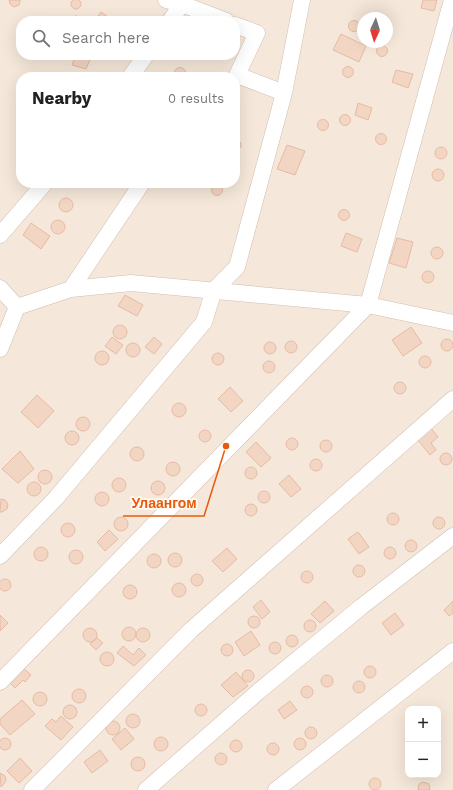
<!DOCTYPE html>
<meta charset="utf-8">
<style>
body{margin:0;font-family:"Work Sans",sans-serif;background:#f2f2f2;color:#222}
.controls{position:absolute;right:12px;bottom:12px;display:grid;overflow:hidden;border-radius:8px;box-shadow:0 4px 16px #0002}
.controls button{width:36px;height:36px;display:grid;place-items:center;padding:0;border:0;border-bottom:1px solid #e0e0e0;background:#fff;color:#222;font:20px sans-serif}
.compass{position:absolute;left:357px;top:12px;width:36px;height:36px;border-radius:50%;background:#fff;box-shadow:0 4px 16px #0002;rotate:184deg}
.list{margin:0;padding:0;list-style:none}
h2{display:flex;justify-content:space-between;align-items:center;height:52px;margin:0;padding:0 16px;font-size:17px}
h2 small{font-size:13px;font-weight:400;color:#767676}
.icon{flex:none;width:22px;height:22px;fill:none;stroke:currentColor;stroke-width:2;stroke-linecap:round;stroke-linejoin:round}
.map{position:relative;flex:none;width:453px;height:790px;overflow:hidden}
.search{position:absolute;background:#fff;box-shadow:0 4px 16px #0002;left:16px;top:16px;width:224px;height:44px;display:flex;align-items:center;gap:10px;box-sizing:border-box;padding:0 14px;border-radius:16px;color:#767676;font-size:15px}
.panel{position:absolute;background:#fff;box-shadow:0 4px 16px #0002;left:16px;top:72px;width:224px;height:116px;border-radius:16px}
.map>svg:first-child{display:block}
</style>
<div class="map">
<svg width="453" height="790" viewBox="0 0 453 790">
<rect width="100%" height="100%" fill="#fdf6ec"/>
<path fill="#f5e8da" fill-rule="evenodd" d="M0,0H453V790H0ZM363,18H387V42H363ZM21,21H235V55H21ZM21,77H235V183H21ZM408,709H438V775H408Z"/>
<path fill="#f3d5c3" stroke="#e6bba3" d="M71 4a5 5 0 1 1 10 0a5 5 0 1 1-10 0Z
M9,0H20V2L19,5L14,7L10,4Z
M423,0H437L434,11L421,8Z
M101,12L114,21H95Z
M76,16L80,17L82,21H71L72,17Z
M348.5 26a5.5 5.5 0 1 1 11 0a5.5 5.5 0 1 1-11 0Z
M341,34L366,46L359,62L333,50Z
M376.5 51a5.5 5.5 0 1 1 11 0a5.5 5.5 0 1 1-11 0Z
M76,55H92L86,69L72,65Z
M342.5 72a5.5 5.5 0 1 1 11 0a5.5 5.5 0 1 1-11 0Z
M174.5 73a5.5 5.5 0 1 1 11 0a5.5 5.5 0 1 1-11 0Z
M396,70L413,74L408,88L392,82Z
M358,103L372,108L368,120L355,115Z
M339.5 120a5.5 5.5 0 1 1 11 0a5.5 5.5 0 1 1-11 0Z
M317.5 125a5.5 5.5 0 1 1 11 0a5.5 5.5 0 1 1-11 0Z
M375.5 139a5.5 5.5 0 1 1 11 0a5.5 5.5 0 1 1-11 0Z
M235,139L241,143V147L237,150H235Z
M287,145L305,151L295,175L277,169Z
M435 153a6 6 0 1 1 12 0a6 6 0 1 1-12 0Z
M432 175a6 6 0 1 1 12 0a6 6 0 1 1-12 0Z
M211.5 190a5.5 5.5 0 1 1 11 0a5.5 5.5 0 1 1-11 0Z
M59 205a7 7 0 1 1 14 0a7 7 0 1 1-14 0Z
M338.5 215a5.5 5.5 0 1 1 11 0a5.5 5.5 0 1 1-11 0Z
M51 227a7 7 0 1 1 14 0a7 7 0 1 1-14 0Z
M31,223L50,236L41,249L23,235Z
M346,233L362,239L357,252L341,246Z
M397,238L413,242L406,268L389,263Z
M431 253a6 6 0 1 1 12 0a6 6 0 1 1-12 0Z
M422 277a6 6 0 1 1 12 0a6 6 0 1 1-12 0Z
M125,295L143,305L137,316L118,306Z
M113 332a7 7 0 1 1 14 0a7 7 0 1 1-14 0Z
M411,327L422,343L403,356L392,340Z
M112,337L123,345L116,354L105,346Z
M154,337L162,344L154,354L145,347Z
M441 345a6 6 0 1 1 12 0a6 6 0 1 1-12 0Z
M285 347a6 6 0 1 1 12 0a6 6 0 1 1-12 0Z
M264 348a6 6 0 1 1 12 0a6 6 0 1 1-12 0Z
M126 350a7 7 0 1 1 14 0a7 7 0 1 1-14 0Z
M95 358a7 7 0 1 1 14 0a7 7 0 1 1-14 0Z
M212 359a6 6 0 1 1 12 0a6 6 0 1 1-12 0Z
M419 362a6 6 0 1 1 12 0a6 6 0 1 1-12 0Z
M263 367a6 6 0 1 1 12 0a6 6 0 1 1-12 0Z
M394 388a6 6 0 1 1 12 0a6 6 0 1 1-12 0Z
M230,387L243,401L231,412L218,399Z
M37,395L54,411L38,428L21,412Z
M172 410a7 7 0 1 1 14 0a7 7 0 1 1-14 0Z
M76 424a7 7 0 1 1 14 0a7 7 0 1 1-14 0Z
M430,427L438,437L431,443L436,450L430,455L417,439Z
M199 436a6 6 0 1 1 12 0a6 6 0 1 1-12 0Z
M65 438a7 7 0 1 1 14 0a7 7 0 1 1-14 0Z
M286 444a6 6 0 1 1 12 0a6 6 0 1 1-12 0Z
M320 446a6 6 0 1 1 12 0a6 6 0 1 1-12 0Z
M256,442L271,458L261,467L246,452Z
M130 454a7 7 0 1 1 14 0a7 7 0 1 1-14 0Z
M20,451L34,469L18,483L2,469Z
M440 459a6 6 0 1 1 12 0a6 6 0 1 1-12 0Z
M310 465a6 6 0 1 1 12 0a6 6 0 1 1-12 0Z
M166 469a7 7 0 1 1 14 0a7 7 0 1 1-14 0Z
M245 473a6 6 0 1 1 12 0a6 6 0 1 1-12 0Z
M38 477a7 7 0 1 1 14 0a7 7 0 1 1-14 0Z
M289,475L301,489L291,497L279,484Z
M112 485a7 7 0 1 1 14 0a7 7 0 1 1-14 0Z
M151 488a7 7 0 1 1 14 0a7 7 0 1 1-14 0Z
M27 489a7 7 0 1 1 14 0a7 7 0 1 1-14 0Z
M258 497a6 6 0 1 1 12 0a6 6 0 1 1-12 0Z
M95 499a7 7 0 1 1 14 0a7 7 0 1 1-14 0Z
M1,499L5,500L8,504L7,509L2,512H0Z
M245 510a6 6 0 1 1 12 0a6 6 0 1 1-12 0Z
M387 519a6 6 0 1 1 12 0a6 6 0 1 1-12 0Z
M433 523a6 6 0 1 1 12 0a6 6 0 1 1-12 0Z
M114 524a7 7 0 1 1 14 0a7 7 0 1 1-14 0Z
M61 530a7 7 0 1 1 14 0a7 7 0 1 1-14 0Z
M109,530L118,539L105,551L97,542Z
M358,532L369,547L359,554L348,539Z
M405 546a6 6 0 1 1 12 0a6 6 0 1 1-12 0Z
M384 553a6 6 0 1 1 12 0a6 6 0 1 1-12 0Z
M34 554a7 7 0 1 1 14 0a7 7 0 1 1-14 0Z
M227,548L237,559L223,572L212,561Z
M69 557a7 7 0 1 1 14 0a7 7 0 1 1-14 0Z
M168 560a7 7 0 1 1 14 0a7 7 0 1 1-14 0Z
M147 561a7 7 0 1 1 14 0a7 7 0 1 1-14 0Z
M353 571a6 6 0 1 1 12 0a6 6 0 1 1-12 0Z
M301 577a6 6 0 1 1 12 0a6 6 0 1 1-12 0Z
M191 580a6 6 0 1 1 12 0a6 6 0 1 1-12 0Z
M-1 585a6 6 0 1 1 12 0a6 6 0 1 1-12 0Z
M172 590a7 7 0 1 1 14 0a7 7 0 1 1-14 0Z
M123 592a7 7 0 1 1 14 0a7 7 0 1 1-14 0Z
M261,600L270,612L262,619L253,607Z
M325,601L334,611L320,623L311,614Z
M453,601V613L449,616L444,610Z
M395,613L404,625L391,635L382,623Z
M0,615L8,623L0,631Z
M248 622a6 6 0 1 1 12 0a6 6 0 1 1-12 0Z
M304 626a6 6 0 1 1 12 0a6 6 0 1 1-12 0Z
M122 634a7 7 0 1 1 14 0a7 7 0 1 1-14 0Z
M83 635a7 7 0 1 1 14 0a7 7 0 1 1-14 0Z
M136 635a7 7 0 1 1 14 0a7 7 0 1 1-14 0Z
M251,631L260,645L244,656L235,642Z
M286 641a6 6 0 1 1 12 0a6 6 0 1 1-12 0Z
M97,638L103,643L96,650L90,644Z
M269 648a6 6 0 1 1 12 0a6 6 0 1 1-12 0Z
M221 650a6 6 0 1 1 12 0a6 6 0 1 1-12 0Z
M123,646L133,655L139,648L146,655L134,666L117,653Z
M100 659a7 7 0 1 1 14 0a7 7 0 1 1-14 0Z
M364 672a6 6 0 1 1 12 0a6 6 0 1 1-12 0Z
M22,667L31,675L25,682L23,680L15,688L9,682Z
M242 676a6 6 0 1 1 12 0a6 6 0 1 1-12 0Z
M236,672L248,686L233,697L221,685Z
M321 681a6 6 0 1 1 12 0a6 6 0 1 1-12 0Z
M353 687a6 6 0 1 1 12 0a6 6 0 1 1-12 0Z
M301 692a6 6 0 1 1 12 0a6 6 0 1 1-12 0Z
M72 696a7 7 0 1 1 14 0a7 7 0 1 1-14 0Z
M33 699a7 7 0 1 1 14 0a7 7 0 1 1-14 0Z
M22,700L35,714L10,735L0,724V719Z
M290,701L297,710L284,719L278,710Z
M195 710a6 6 0 1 1 12 0a6 6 0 1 1-12 0Z
M63 712a7 7 0 1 1 14 0a7 7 0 1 1-14 0Z
M126 721a7 7 0 1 1 14 0a7 7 0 1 1-14 0Z
M61,716L73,727L61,740L45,726L52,719L56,722Z
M106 728a7 7 0 1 1 14 0a7 7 0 1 1-14 0Z
M305 733a6 6 0 1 1 12 0a6 6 0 1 1-12 0Z
M125,728L134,739L121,750L112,739Z
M154 744a7 7 0 1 1 14 0a7 7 0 1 1-14 0Z
M294 744a6 6 0 1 1 12 0a6 6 0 1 1-12 0Z
M-1 744a6 6 0 1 1 12 0a6 6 0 1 1-12 0Z
M230 746a6 6 0 1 1 12 0a6 6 0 1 1-12 0Z
M267 749a6 6 0 1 1 12 0a6 6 0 1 1-12 0Z
M100,750L108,761L92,773L84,762Z
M215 759a6 6 0 1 1 12 0a6 6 0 1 1-12 0Z
M131 764a7 7 0 1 1 14 0a7 7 0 1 1-14 0Z
M20,758L32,771L19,783L7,771Z
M0,773L5,776L6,781L1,787Z
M369 784a6 6 0 1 1 12 0a6 6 0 1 1-12 0Z
M423,782L429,784L430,790H418L419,784Z"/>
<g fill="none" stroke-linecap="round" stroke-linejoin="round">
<g stroke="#d1beb0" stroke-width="17">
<path id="minor" d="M166,0L182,4L226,21
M170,21L182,4
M235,25L257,33L237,75L284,93
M130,77L146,55
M0,235L45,183
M0,288L17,307L0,349
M71,289L142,183
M17,307L71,289L131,283L368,305L453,323
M0,556L56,498L204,322L214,290L237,267L284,93L302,0
M0,682L368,305L452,0
M32,790L191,630L453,399
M146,790L259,691L361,607L453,536
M276,790L453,651"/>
</g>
<use href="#minor" stroke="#fff" stroke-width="16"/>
</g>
<path fill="none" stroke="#e8590c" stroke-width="1.5" d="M226 446L204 516H123"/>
<circle fill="#e8590c" stroke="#fffaf3" stroke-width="1.5" cx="226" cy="446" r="4"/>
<g font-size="14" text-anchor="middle" font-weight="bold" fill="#e8590c" stroke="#fffaf3" stroke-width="3.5" stroke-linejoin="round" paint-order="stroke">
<text x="164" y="508">Улаангом</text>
</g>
</svg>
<div class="controls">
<button>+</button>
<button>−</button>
</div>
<svg class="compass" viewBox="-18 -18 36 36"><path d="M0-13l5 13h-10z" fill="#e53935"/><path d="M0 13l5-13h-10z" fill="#767676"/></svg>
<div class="search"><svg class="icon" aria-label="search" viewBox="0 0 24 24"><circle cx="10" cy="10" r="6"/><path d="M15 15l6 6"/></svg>Search here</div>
<section class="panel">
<h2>Nearby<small>0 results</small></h2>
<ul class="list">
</ul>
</section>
</div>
